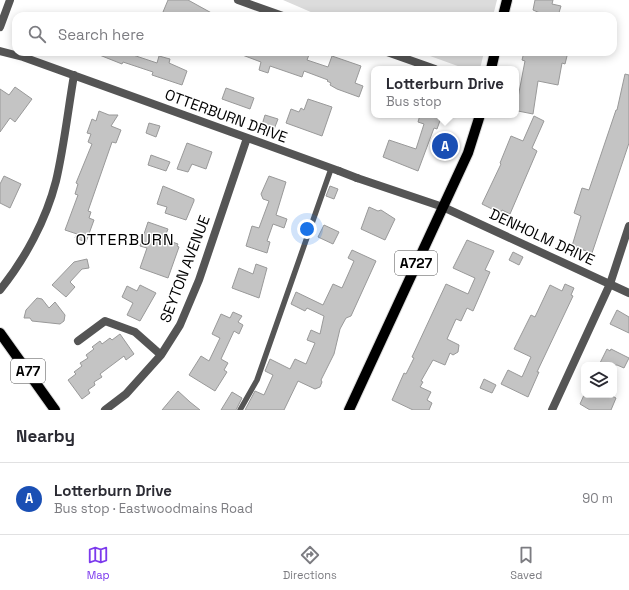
<!DOCTYPE html>
<meta charset="utf-8">
<style>
body{margin:0;font-family:"Space Grotesk",sans-serif;background:#f2f2f3;color:#2b2b33}
.controls{position:absolute;right:12px;bottom:12px;display:grid;overflow:hidden;border-radius:8px;box-shadow:0 2px 10px #0003}
.controls button{width:36px;height:36px;display:grid;place-items:center;padding:0;border:0;border-bottom:1px solid #e1e1e2;background:#fff;color:#2b2b33;font:20px sans-serif}
.you{position:absolute;left:307px;top:229px;width:14px;height:14px;margin:-10px;border:3px solid #fff;border-radius:50%;background:#1a73e8;box-shadow:0 0 0 6px #1a73e833}
.badge{display:grid;place-items:center;width:26px;height:26px;border-radius:50%;background:#7c3aed;color:#fff;font-size:13px;font-weight:700}
.pin{position:absolute;translate:-50% -50%;border:2px solid #fff;box-shadow:0 1px 4px #0006}
.popup{position:absolute;left:371px;top:66px;width:148px;height:52px;box-sizing:border-box;display:grid;place-content:center;border-radius:8px;background:#fff;filter:drop-shadow(0 1px 3px #0005);font-size:13px;white-space:nowrap;color:#7c7c81}
.popup b{font-size:15px;color:#2b2b33}
.popup::after{content:'';position:absolute;left:50%;top:100%;margin-left:-8px;border:8px solid transparent;border-top-color:#fff}
.list{margin:0;padding:0;list-style:none}
h2{display:flex;justify-content:space-between;align-items:center;height:52px;margin:0;padding:0 16px;font-size:17px}
h2 small{font-size:13px;font-weight:400;color:#7c7c81}
.list li{display:grid;grid-template-columns:26px 1fr auto;gap:12px;align-items:center;box-sizing:border-box;height:72px;padding:0 16px;border-top:1px solid #e1e1e2}
.list b{display:block;font-size:15px;white-space:nowrap}
.list p{margin:0;font-size:13px;white-space:nowrap;color:#7c7c81}
.list em{font-size:13px;font-style:normal;color:#7c7c81}
.icon{flex:none;width:22px;height:22px;fill:none;stroke:currentColor;stroke-width:2;stroke-linecap:round;stroke-linejoin:round}
.map{position:relative;flex:none;width:629px;height:410px;overflow:hidden}
.search{position:absolute;background:#fff;box-shadow:0 2px 10px #0003;left:12px;right:12px;top:12px;height:44px;display:flex;align-items:center;gap:10px;box-sizing:border-box;padding:0 14px;border-radius:12px;color:#7c7c81;font-size:15px}
.sheet{height:124px;background:#fff}
nav{display:flex;justify-content:space-around;align-items:center;box-sizing:border-box;height:56px;border-top:1px solid #e1e1e2;background:#fff;font-size:11px;color:#7c7c81}
nav a{display:grid;justify-items:center;gap:2px}
nav .on{color:#7c3aed}
.map>svg:first-child{display:block}
</style>
<div class="map">
<svg width="629" height="410" viewBox="0 0 629 410">
<rect width="100%" height="100%" fill="#fff"/>
<path fill="#dcdcdc" d="M283,0H497L493,16H320Z
M419,52H484L480,69H466Z"/>
<path fill="#c4c4c4" stroke="#999" d="M168,0H188L217,16H164L165,13L163,12Z
M535,0H553L552,4L561,6L558,16H547L533,10Z
M92,52H134L133,55L157,63L159,56L170,59L169,63L187,71L182,85L152,75L153,72L123,62L122,64Z
M237,52H310L307,60L328,67L332,56L361,66L355,83L363,86L359,97L337,89L330,85L331,83L327,81L328,80L304,71L302,77L270,66L268,73L259,70L261,62L237,53Z
M524,52H568L565,64L562,63L558,85L538,81L533,114L518,111V108H516L525,61L522,60Z
M625,74L629,75V143L592,253L572,246L581,216L574,213L582,188L589,190L616,110H617Z
M15,87L32,99L15,122L10,118L0,132V89L9,95Z
M226,88L254,98L250,109L222,99Z
M308,99L332,107L322,136L286,123L291,109L299,112L301,108L304,110Z
M99,111L109,115H118L111,126L121,130L116,143L112,142L88,211L91,212L89,218L94,220L86,242L75,238L77,234L65,230L78,195L75,194L78,184L76,183L92,144L88,142L91,134L87,133L92,119L96,121Z
M265,115L278,119L273,132L261,128Z
M420,115H442L437,129L434,128L418,171L383,157L389,140L416,149L424,124L418,122Z
M534,116L544,121L532,148L537,151L510,214L502,210L500,213L482,204L501,164L500,163L511,136L523,141Z
M149,123L160,126L156,137L146,133Z
M187,143L212,152L206,169L192,164L188,172L177,169Z
M151,155L170,162L166,171L148,165Z
M4,176L21,184L10,208L0,203V184Z
M269,176L286,182L276,215L287,219L284,228L273,224L267,241L270,242L267,253L246,246L252,226L259,228L269,201L263,199L261,194Z
M163,186L194,199V201L186,220L165,213L167,207L157,204Z
M330,186L338,189L334,199L326,196Z
M369,207L378,211L381,210L395,219L385,240L361,229Z
M148,222L168,229L164,239L178,244L177,246L179,247L168,278L140,268L147,248L140,246Z
M324,225L339,232L333,244L318,237Z
M467,240L494,251L485,270L490,272L473,311L467,308L461,321L456,319L447,339L459,345L458,352L453,355L450,353L445,365L433,360L421,381L423,382L420,387L431,392L427,400L432,403L429,410H413L392,400L404,373L406,374L414,358L412,357L446,284L468,294L475,278L453,268Z
M352,250L376,261L351,316L346,318L340,329L334,354L321,380L322,382L320,387L315,389L298,381L284,410H245L255,391L264,395L273,375L265,371L270,359L290,369L295,359L306,364L315,343L307,340L311,330L320,334L324,316L307,308L305,311L291,304L296,292L323,305L333,284L342,288L354,261L348,258Z
M513,252L523,257L519,265L509,260Z
M87,259L89,268L82,269L70,282L75,287L66,297L52,285L74,262Z
M256,264L267,268L259,298L232,288L239,268L253,274Z
M565,284L574,288L571,295L573,296L537,372H539L528,397L501,384L508,370L522,377L531,357L514,349L531,315L535,317L550,285L562,291Z
M140,285L156,293L140,321L127,315L133,303L122,297L127,286L137,291Z
M37,298L42,299L49,308L55,302L65,315L64,321L60,324L32,321L30,318H24L26,310Z
M617,310L629,317V333L610,324Z
M233,312L242,316L238,322L243,325L239,334L234,331L221,359L228,363L224,370L227,372L215,391L189,375L201,356L209,361L220,338L212,334L221,314L230,318Z
M120,334L134,354L126,360L124,356L100,374L102,377L94,382L95,385L88,390L90,393L82,399L68,380L76,374L74,372L82,366L80,363L88,358L86,355L94,349L92,347L100,341L102,344L110,338L112,340Z
M607,349L610,351L611,349L629,358L624,368L617,365H599Z
M484,379L496,385L492,393L480,388Z
M178,391L190,402L200,410H162Z
M232,392L242,398L236,410H221Z
M584,395H610L616,398L611,410H590L580,404Z"/>
<g fill="none" stroke-linecap="round" stroke-linejoin="round">
<g stroke="#dbdbdb" stroke-width="12">
<path id="primary" d="M503,16L507,0
M491,69L495,52
M0,333L55,410
M349,410L468,153L480,115"/>
</g>
<path stroke="#555" stroke-width="5.5" d="M240,410L257,380L331,169"/>
<path stroke="#555" stroke-width="8" d="M339,171L357,178"/>
<path stroke="#555" stroke-width="8" d="M238,0L283,16
M0,27L10,0
M0,51L23,57L339,171
M387,52L435,69
M357,178L443,207L629,293
M0,290C25,259 46,220 56,181C64,147 68,110 74,75
M78,341L105,321L135,332L161,355
M105,410L126,394L161,355L180,325L199,280L247,138
M552,410L610,284L629,226"/>
<use href="#primary" stroke="#000" stroke-width="10"/>
</g>
<g text-anchor="middle" stroke-width="3" stroke-linejoin="round" paint-order="stroke">
<g fill="#fff" stroke="#4c4c4c" stroke-width="1">
<rect x="395" y="251" width="42" height="24" rx="3"/>
<rect x="11" y="359" width="34" height="24" rx="3"/>
</g>
<g font-size="14" font-weight="bold" fill="#000">
<text x="416" y="268">A727</text>
<text x="28" y="376">A77</text>
</g>
<g font-size="15" fill="#000" stroke="#fff">
<text transform="translate(226 116) rotate(20)" y="5">OTTERBURN DRIVE</text>
<text transform="translate(542 237) rotate(25)" y="5">DENHOLM DRIVE</text>
<text transform="translate(185 269) rotate(-69)" y="5">SEYTON AVENUE</text>
</g>
<g font-size="16" letter-spacing="1" fill="#000" stroke="#fff">
<text x="125" y="245">OTTERBURN</text>
</g>
</g>
</svg>
<div class="controls">
<button><svg class="icon" aria-label="layers" viewBox="0 0 24 24"><path d="M12 4l9 5-9 5-9-5zM3 14l9 5 9-5"/></svg></button>
</div>
<div class="you"></div>
<div class="pin badge" style="left:445px;top:146px;background:#1a4fb4">A</div>
<div class="popup"><b>Lotterburn Drive</b>Bus stop</div>
<div class="search"><svg class="icon" aria-label="search" viewBox="0 0 24 24"><circle cx="10" cy="10" r="6"/><path d="M15 15l6 6"/></svg>Search here</div>
</div>
<section class="sheet">
<h2>Nearby<small></small></h2>
<ul class="list">
<li><span class="badge" style="background:#1a4fb4">A</span><div><b>Lotterburn Drive</b><p>Bus stop · Eastwoodmains Road</p></div><em>90 m</em></li>
</ul>
</section>
<nav>
<a class="on"><svg class="icon" aria-label="map" viewBox="0 0 24 24"><path d="M3 6l6-2 6 2 6-2v14l-6 2-6-2-6 2zM9 4v14M15 6v14"/></svg>Map</a>
<a><svg class="icon" aria-label="directions" viewBox="0 0 24 24"><path d="M12 3l9 9-9 9-9-9zM9 14v-3h6M13 9l2 2-2 2"/></svg>Directions</a>
<a><svg class="icon" aria-label="saved" viewBox="0 0 24 24"><path d="M7 4h10v16l-5-4-5 4z"/></svg>Saved</a>
</nav>
